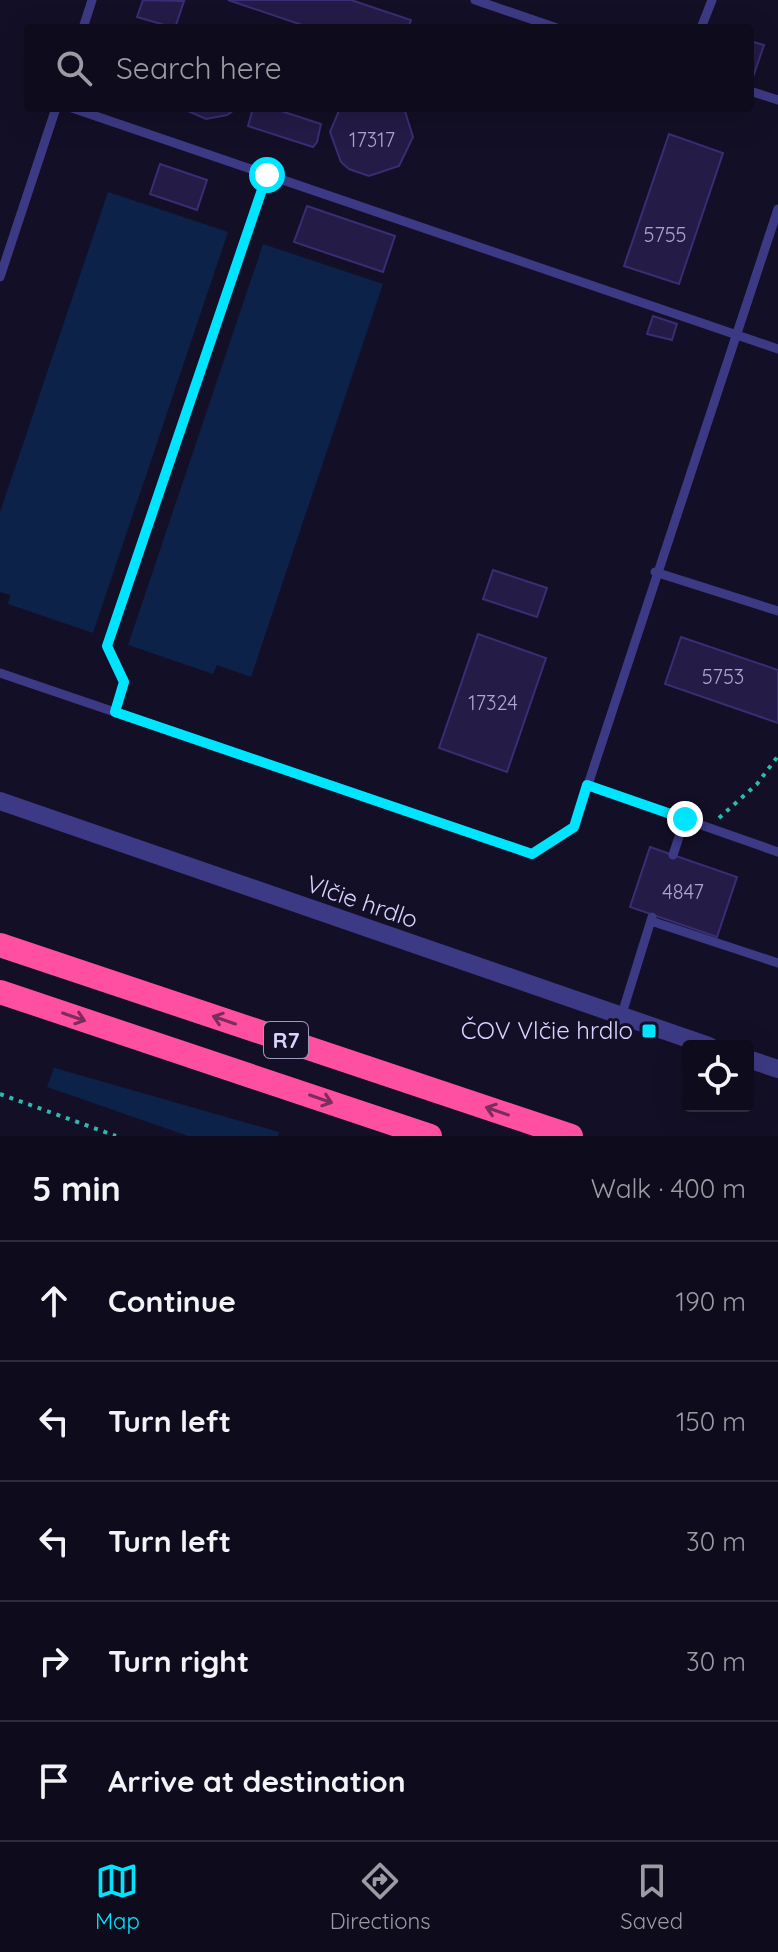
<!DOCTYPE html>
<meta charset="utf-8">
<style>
body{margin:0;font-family:Quicksand,sans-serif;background:#171425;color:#f1f3f6}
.controls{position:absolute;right:24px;bottom:24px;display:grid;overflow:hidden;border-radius:8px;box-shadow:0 8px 32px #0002}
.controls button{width:72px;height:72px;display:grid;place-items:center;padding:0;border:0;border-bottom:2px solid #2e2b3b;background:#0e0b1c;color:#f1f3f6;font:40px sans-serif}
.stop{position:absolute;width:24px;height:24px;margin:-18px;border:6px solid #00e5ff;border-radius:50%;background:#fff}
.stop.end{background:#00e5ff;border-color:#fff;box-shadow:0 2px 8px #0008}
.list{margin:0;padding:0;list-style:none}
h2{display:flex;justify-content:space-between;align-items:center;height:104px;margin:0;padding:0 32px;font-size:34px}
h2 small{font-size:26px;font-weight:400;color:#9b9ba3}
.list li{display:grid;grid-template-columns:52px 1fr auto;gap:24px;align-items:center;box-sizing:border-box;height:120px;padding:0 32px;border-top:2px solid #2e2b3b}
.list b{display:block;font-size:30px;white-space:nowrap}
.list em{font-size:26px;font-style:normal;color:#9b9ba3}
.icon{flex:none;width:44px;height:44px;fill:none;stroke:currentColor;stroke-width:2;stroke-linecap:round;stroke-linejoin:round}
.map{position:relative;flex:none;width:778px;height:1136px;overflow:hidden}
.search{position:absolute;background:#0e0b1c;box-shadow:0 8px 32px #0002;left:24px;right:24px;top:24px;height:88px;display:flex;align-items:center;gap:20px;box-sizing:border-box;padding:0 28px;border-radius:8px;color:#9b9ba3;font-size:30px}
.sheet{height:704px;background:#0e0b1c}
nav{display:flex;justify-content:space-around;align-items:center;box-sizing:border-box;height:112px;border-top:2px solid #2e2b3b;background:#0e0b1c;font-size:22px;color:#9b9ba3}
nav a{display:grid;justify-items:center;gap:4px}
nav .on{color:#00e5ff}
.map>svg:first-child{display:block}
</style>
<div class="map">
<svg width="778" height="1136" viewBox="0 0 778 1136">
<rect width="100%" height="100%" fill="#130f26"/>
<path fill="#0c2248" d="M108,192L228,232L93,633L8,604L10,595L0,592V512Z
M263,244L383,284L251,677L217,665L213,674L128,645Z
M54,1068H55L279,1132L278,1136H188L47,1087Z"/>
<path fill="#241b47" stroke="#3b2d73" stroke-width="2" d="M143,0L184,1L175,28L137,17Z
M228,0H351L411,20L408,28H311Z
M750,41L764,45L752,80L750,79Z
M181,108H237L227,115L206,119Z
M253,108H272L321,124L317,142L313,147L248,126Z
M340,108H404L413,137L399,166L369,176L349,169L341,162L330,132Z
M669,134L723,153L679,284L624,266Z
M160,164L207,180L197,210L150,194Z
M307,206L395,236L383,272L294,242Z
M653,316L677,324L672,340L647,334Z
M493,570L547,588L537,617L483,599Z
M478,634L546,658L507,772L439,748Z
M681,637L778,670V723L665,684Z
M650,847L737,877L717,937L630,907Z"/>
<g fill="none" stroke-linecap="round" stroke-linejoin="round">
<path stroke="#2fb8b0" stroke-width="4" stroke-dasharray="4 6" stroke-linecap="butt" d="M719,818L757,784L778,756
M0,1094L116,1136"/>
<path stroke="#3d3a85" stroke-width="9" d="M475,0L557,28
M83,28L92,0
M701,28L712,0
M750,91L778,100
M72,108L778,349
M0,277L56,108
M655,572L778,611
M0,673L532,854L574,827L778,209
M115,712L124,682L107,646L267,175
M587,785L778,852
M673,855L685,819
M651,921L778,963
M621,1017L652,917"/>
<path stroke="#3d3a85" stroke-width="18" d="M0,801L709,1046
M748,1059L778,1069"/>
<path stroke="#ff4fa3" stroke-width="24" d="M0,945L571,1136
M0,992L430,1136"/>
</g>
<defs><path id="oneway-shaft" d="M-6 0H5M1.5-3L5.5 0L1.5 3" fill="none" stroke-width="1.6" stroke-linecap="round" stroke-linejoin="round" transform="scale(2)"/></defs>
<g stroke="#7d2c5e">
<use href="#oneway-shaft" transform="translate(74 1017) rotate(19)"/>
<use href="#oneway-shaft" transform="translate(224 1020) rotate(-161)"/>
<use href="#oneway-shaft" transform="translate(321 1099) rotate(19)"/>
<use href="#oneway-shaft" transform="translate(497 1111) rotate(-161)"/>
</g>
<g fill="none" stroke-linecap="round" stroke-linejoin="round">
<path stroke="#00e5ff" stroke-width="10" d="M267,175L107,646L124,682L115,712L532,854L574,827L587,785L685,819"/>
</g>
<rect fill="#00e5ff" stroke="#130f26" stroke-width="3" x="641" y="1023" width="16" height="16" rx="4"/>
<g text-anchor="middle" stroke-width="6" stroke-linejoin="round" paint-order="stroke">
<g font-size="20" fill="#aca6d1">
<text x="372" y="147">17317</text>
<text x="665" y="242">5755</text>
<text x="723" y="684">5753</text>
<text x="493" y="710">17324</text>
<text x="683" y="899">4847</text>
</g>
<rect fill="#130f26" stroke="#9e99be" stroke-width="2" x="264" y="1022" width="44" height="36" rx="6"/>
<g font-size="22" font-weight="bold" fill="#d9d4ff">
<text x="286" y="1048">R7</text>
</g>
<g font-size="24" fill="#d9d4ff" stroke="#130f26">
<text transform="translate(362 902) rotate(19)" y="8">Vlčie hrdlo</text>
</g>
<g font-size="24" fill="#d9d4ff" stroke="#130f26" text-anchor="end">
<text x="633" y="1039">ČOV Vlčie hrdlo</text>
</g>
</g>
</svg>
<div class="controls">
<button><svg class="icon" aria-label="locate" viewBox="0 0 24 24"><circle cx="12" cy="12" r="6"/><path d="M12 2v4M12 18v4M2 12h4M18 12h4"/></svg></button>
</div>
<div class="stop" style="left:267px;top:175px"></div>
<div class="stop end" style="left:685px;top:819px"></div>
<div class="search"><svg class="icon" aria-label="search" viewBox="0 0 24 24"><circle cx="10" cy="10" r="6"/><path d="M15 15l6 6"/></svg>Search here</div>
</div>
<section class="sheet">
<h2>5 min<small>Walk · 400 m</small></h2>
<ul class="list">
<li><svg class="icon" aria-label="ahead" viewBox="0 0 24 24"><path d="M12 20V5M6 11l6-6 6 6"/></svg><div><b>Continue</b></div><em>190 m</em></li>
<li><svg class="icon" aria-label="left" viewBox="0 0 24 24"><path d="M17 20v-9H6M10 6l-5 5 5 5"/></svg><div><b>Turn left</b></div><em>150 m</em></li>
<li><svg class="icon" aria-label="left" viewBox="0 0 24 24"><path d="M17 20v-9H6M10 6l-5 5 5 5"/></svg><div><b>Turn left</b></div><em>30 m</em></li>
<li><svg class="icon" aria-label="right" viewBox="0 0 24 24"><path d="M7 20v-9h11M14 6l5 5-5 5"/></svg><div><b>Turn right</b></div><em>30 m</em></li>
<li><svg class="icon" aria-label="arrive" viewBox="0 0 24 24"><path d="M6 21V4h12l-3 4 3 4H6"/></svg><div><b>Arrive at destination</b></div></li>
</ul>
</section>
<nav>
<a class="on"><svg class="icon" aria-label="map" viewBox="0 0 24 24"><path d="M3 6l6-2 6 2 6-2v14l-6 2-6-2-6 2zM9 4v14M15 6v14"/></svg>Map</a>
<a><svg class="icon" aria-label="directions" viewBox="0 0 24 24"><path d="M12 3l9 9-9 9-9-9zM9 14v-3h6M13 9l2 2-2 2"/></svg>Directions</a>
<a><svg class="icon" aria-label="saved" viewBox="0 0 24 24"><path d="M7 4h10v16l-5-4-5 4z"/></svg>Saved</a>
</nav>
